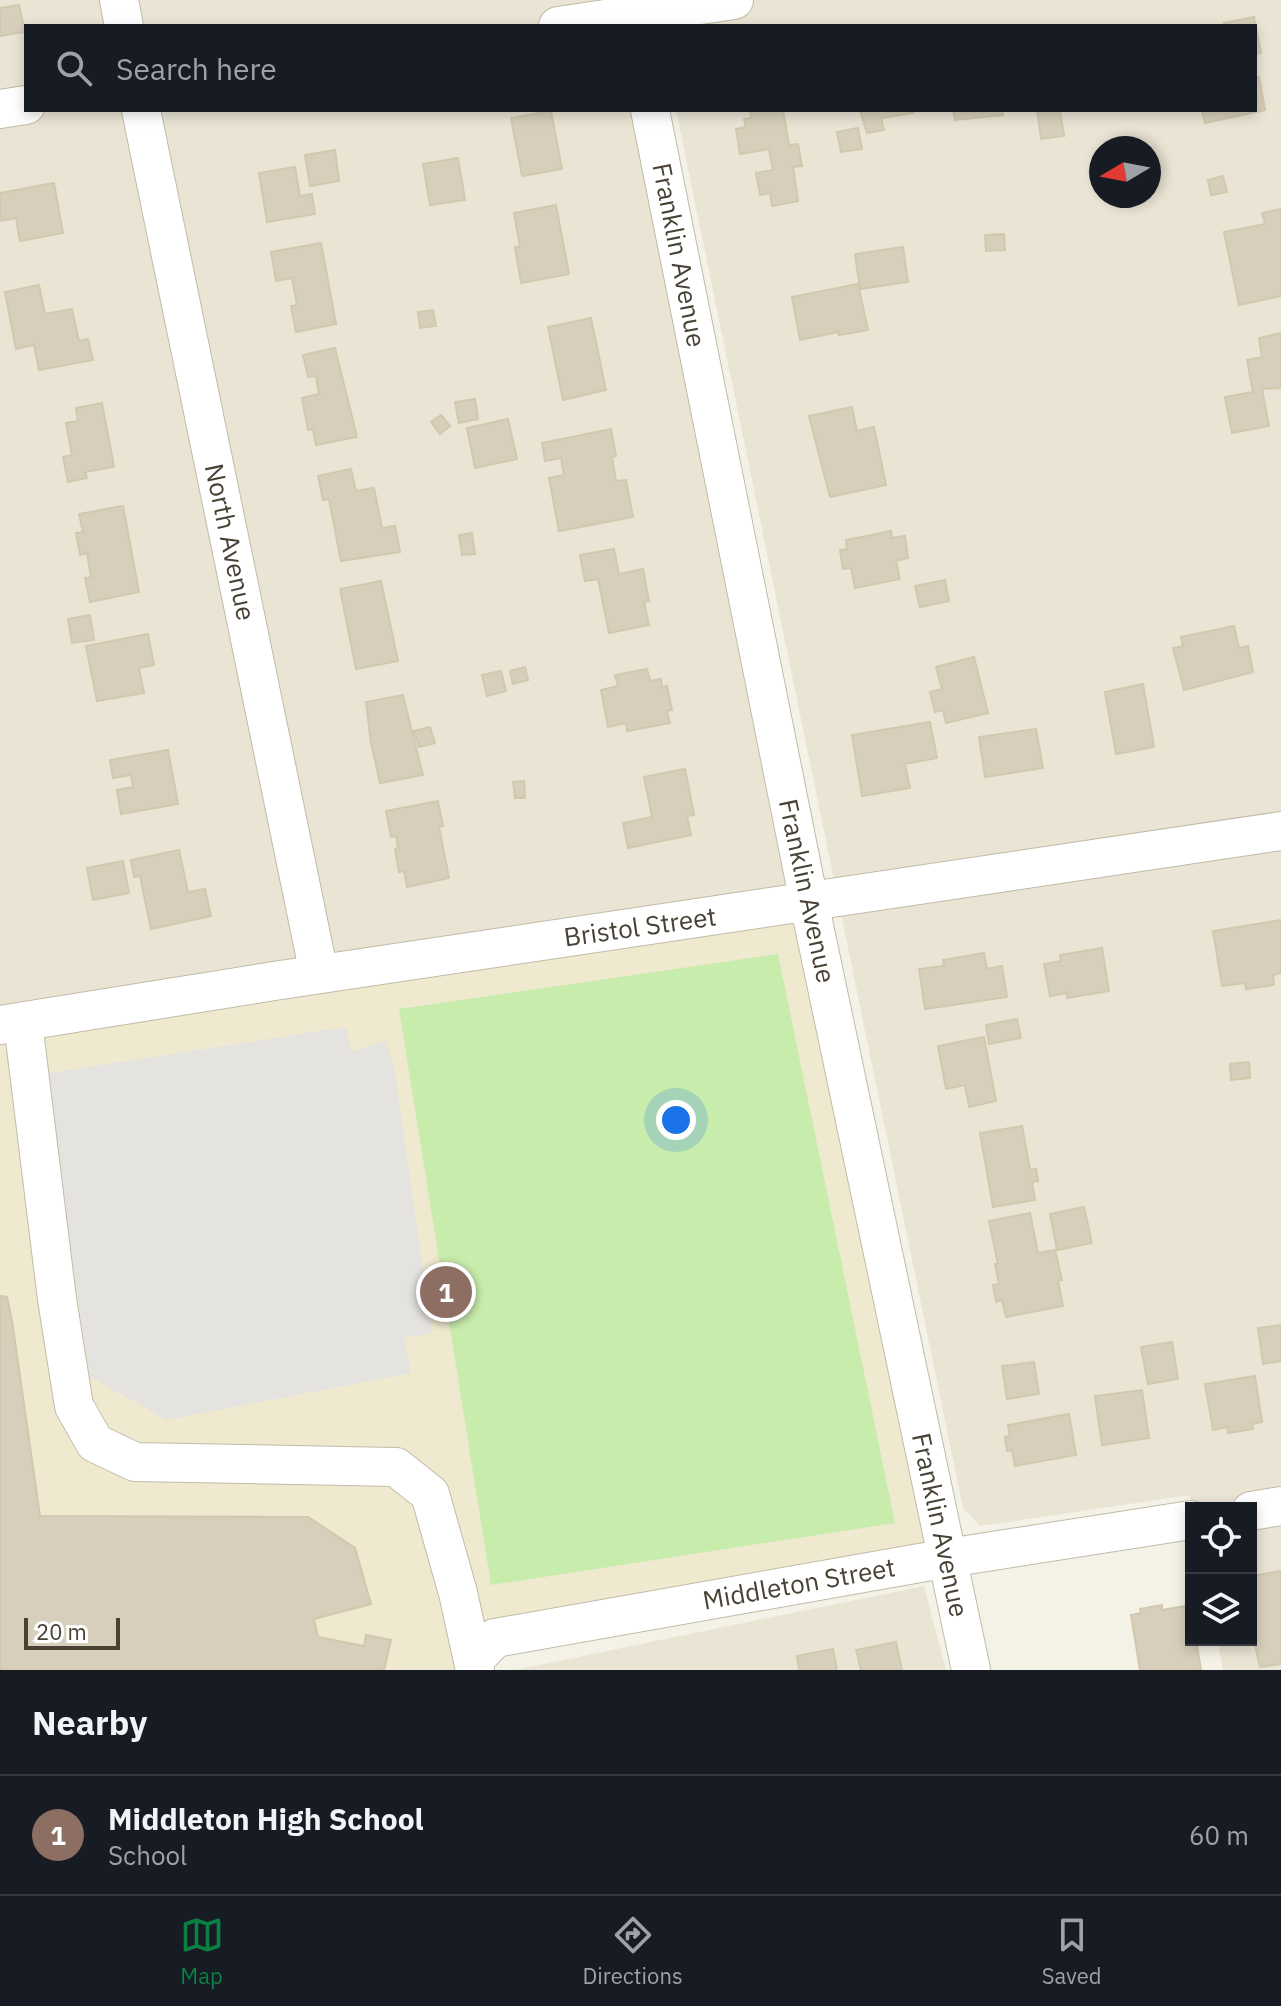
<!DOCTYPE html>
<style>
body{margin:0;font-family:"IBM Plex Sans",sans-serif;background:#20242c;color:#f1f3f6}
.controls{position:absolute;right:24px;bottom:24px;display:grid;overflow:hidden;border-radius:0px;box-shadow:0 4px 12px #0003}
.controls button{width:72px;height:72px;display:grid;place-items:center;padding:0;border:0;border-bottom:2px solid #363941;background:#171b24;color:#f1f3f6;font:40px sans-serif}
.compass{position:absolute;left:1089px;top:136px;width:72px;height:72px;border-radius:50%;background:#171b24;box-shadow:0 4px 12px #0003;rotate:260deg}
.scale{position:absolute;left:24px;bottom:20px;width:96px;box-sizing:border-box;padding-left:8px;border:4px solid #484235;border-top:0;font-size:22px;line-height:28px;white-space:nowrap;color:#484235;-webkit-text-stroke:6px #fff;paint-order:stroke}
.you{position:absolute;left:676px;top:1120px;width:28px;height:28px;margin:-20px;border:6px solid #fff;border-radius:50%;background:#1a73e8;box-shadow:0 0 0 12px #1a73e833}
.badge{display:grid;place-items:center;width:52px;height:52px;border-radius:50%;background:#0b8043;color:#fff;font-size:26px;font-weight:700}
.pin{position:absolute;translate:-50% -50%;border:4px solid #fff;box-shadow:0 2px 8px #0006}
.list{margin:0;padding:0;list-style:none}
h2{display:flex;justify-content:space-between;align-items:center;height:104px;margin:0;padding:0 32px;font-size:34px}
h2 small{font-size:26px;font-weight:400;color:#9ea1a6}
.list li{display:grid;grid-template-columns:52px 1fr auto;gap:24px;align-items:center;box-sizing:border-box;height:120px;padding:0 32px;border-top:2px solid #363941}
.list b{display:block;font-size:30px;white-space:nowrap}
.list p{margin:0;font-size:26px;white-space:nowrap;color:#9ea1a6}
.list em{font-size:26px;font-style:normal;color:#9ea1a6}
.icon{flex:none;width:44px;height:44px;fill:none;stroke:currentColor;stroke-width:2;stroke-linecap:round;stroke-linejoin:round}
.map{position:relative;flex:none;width:1281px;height:1670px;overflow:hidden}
.search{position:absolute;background:#171b24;box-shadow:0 4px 12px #0003;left:24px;right:24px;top:24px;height:88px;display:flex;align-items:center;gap:20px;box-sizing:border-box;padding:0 28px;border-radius:0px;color:#9ea1a6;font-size:30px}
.sheet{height:224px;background:#171b24}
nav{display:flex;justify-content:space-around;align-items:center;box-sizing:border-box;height:112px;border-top:2px solid #363941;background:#171b24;font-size:22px;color:#9ea1a6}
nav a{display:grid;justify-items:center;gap:4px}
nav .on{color:#0b8043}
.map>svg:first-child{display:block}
</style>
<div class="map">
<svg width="1281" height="1670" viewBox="0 0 1281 1670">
<rect width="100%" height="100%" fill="#f4f2e6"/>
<path fill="#e9e4d4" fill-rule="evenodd" d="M0,0H628L633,26H26V110H650L809,902L0,1025Z
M654,0H1281V1670H1223L1217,1640H1251V1508H1193L1190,1495L980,1526L963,1508L676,110H1255V26H659ZM1101,148H1149V196H1101Z
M924,1586L946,1670H515Z"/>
<path fill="#efe9cf" d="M809,902L948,1558L496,1638L475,1670H0V1025Z"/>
<path fill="#c8ecac" d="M778,954L895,1523L491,1585L399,1009Z"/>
<path fill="#e5e3df" d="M346,1027L351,1051L386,1041L395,1072L432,1333L404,1338L411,1373L167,1420L90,1377L43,1074Z"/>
<path fill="#d7cfbb" stroke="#d2c8ad" stroke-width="2" d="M19,5L25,32L0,36V8Z
M1254,17L1261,53L1255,54V26H1220L1224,25V23Z
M1255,77H1259L1265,110L1205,123L1202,110H1255Z
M750,110H783L789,145L798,144L802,166L793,167L798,201L772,206L770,193L760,195L756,173L773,170L769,149L740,154L736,129L746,127L744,119L751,118Z
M860,110H913V113L881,118L884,130L867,133Z
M953,110H1002L1003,115L955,120Z
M1037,110H1060L1064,136L1041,139Z
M551,111L562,169L522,176L511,118Z
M858,128L862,149L841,152L837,132Z
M335,150L339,181L310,186L305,155Z
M458,158L465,200L430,205L423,164Z
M295,167L300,196L312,194L315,214L267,222L259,173Z
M1223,176L1227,192L1211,195L1208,180Z
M54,183L63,233L20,241L16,218L0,221V193Z
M556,205L569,274L521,283L515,247H520L514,213Z
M1281,209V296L1239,305L1224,232L1265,224L1262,213Z
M1004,234L1005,250L986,251L985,235Z
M321,243L336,324L296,332L291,306L297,305L292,278L276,281L271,252Z
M903,247L908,282L860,289L855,254Z
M858,284L868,330L839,335L838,332L800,340L792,297Z
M39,285L45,314L72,309L79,341L88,339L93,360L39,370L34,345L16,349L5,292Z
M433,310L436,326L420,328L418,312Z
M591,318L606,390L563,400L548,327Z
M1281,333V388L1262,389L1269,426L1232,433L1225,397L1253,392L1247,360L1262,357L1259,338Z
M335,348L357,437L316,445L313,429L308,430L302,398L319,394L316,376L308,377L303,355Z
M475,399L478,419L459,423L455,402Z
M102,403L114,467L85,472L87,478L68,482L63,457L72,455L66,423L78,421L76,408Z
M852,407L857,431L874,427L886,485L830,497L809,416Z
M441,415L450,426L440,434L431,422Z
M508,419L517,459L475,468L467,428Z
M611,429L616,456L612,457L616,481L626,480L633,517L559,531L549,478L564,475L561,458L545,461L542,443Z
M351,469L356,491L374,488L382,528L395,526L400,552L341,561L329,499L323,500L318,476Z
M123,506L139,592L90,602L85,578L91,577L87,553L80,555L76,533L83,532L79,514Z
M891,531L892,538L905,536L908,558L896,561L900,579L855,588L851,568L843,569L840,550L847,549L846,540Z
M472,533L475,554L462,555L459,535Z
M614,549L619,574L643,569L649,601L644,602L649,625L609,633L598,579L585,581L580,555Z
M945,580L949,601L920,607L915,586Z
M381,581L398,661L356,669L340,589Z
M90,615L94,640L72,643L68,619Z
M1234,626L1239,648L1248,646L1253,672L1184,690L1173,648L1183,646L1181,637Z
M148,634L154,665L139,668L144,693L97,701L86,646Z
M974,657L988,713L946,723L943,710L935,712L930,692L942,689L936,667Z
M525,667L528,680L513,684L510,671Z
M647,669L650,681L661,679L662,687L667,686L672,710L667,711L670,723L627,731L626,723L608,727L601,690L618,686L615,675Z
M501,671L506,691L487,696L482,675Z
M1143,684L1154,747L1116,754L1105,692Z
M403,695L423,775L380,783L371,743L366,702Z
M930,722L937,758L905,764L910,788L862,796L852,735Z
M430,727L435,743L419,747L414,731Z
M1036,729L1043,768L985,777L979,737Z
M168,750L178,804L121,814L117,790L133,787L131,775L113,778L110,760Z
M685,769L694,815L687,816L691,835L628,848L623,823L652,817L644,777Z
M524,781L525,798H515L513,782Z
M438,801L443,826L439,827L449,878L407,887L404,871L399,872L395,849L398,848L396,836L391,837L386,811Z
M179,850L188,892L205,889L211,916L151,929L140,876L134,877L131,860Z
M123,861L129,893L93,900L87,868Z
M1281,920V973L1273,975L1274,985L1246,989L1245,983L1222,986L1213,931Z
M1102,948L1109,991L1067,998V993L1050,996L1044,964L1061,961L1060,955Z
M984,953L987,969L1002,966L1007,997L925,1009L919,969L944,966L943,960Z
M1017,1019L1021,1038L989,1044L986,1025Z
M984,1037L996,1101L969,1107L965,1085L946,1089L938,1046Z
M1249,1062L1250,1078L1231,1080L1230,1064Z
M1022,1126L1030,1170L1036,1169L1038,1181L1032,1182L1035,1200L993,1207L980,1133Z
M1084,1207L1092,1243L1057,1250L1050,1214Z
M1030,1213L1038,1253L1055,1250L1062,1280H1058L1063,1306L1006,1317L1002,1300L996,1302L993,1285L999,1284L995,1264H998L989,1221Z
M0,1296L7,1297L12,1321L40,1516L308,1517L355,1548L371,1604L314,1619L318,1637L364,1646L366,1635L391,1640L384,1670H0Z
M1281,1325V1361L1263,1364L1258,1328Z
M1172,1342L1178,1379L1148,1384L1141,1347Z
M1034,1362L1039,1394L1007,1399L1002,1366Z
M1255,1376L1262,1422L1252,1424L1253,1429L1228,1433L1227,1427L1213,1430L1205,1384Z
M1142,1390L1149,1438L1102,1445L1095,1396Z
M1069,1414L1076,1455L1015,1466L1012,1450L1007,1451L1005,1437L1010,1436L1008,1425Z
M1281,1571V1664L1260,1667L1251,1628V1576Z
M1162,1605V1610L1191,1605V1640H1196L1201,1670H1140L1131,1615L1141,1613L1140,1609Z
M896,1642L902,1670H861L856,1650Z
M833,1649L837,1670H799L797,1656Z"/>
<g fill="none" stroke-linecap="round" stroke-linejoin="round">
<g stroke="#c1bba8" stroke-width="40">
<path id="minor" d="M119,0L124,26
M558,26L734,0
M0,109L26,105
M141,110L319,974
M650,110L809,902L971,1670
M23,1023L57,1299L74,1406L95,1443L135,1462L396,1467L430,1494L458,1593L473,1661
M0,1025L274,981L1281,831
M1251,1511L1281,1506
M475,1670L473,1661L495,1638L948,1558L1191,1520"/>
</g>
<use href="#minor" stroke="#fff" stroke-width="38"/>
</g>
<g text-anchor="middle" stroke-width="8" stroke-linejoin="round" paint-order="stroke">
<g font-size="26" fill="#484235" stroke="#fff">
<text transform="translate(679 255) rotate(79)" y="9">Franklin Avenue</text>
<text transform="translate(230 542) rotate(78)" y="9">North Avenue</text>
<text transform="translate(807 891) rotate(78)" y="9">Franklin Avenue</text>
<text transform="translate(640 927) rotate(-8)" y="9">Bristol Street</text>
<text transform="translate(940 1525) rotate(78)" y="9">Franklin Avenue</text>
<text transform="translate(799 1584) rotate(-10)" y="9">Middleton Street</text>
</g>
</g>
</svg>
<div class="controls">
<button><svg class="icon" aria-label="locate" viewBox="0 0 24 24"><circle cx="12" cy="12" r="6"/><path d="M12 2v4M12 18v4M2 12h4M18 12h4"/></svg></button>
<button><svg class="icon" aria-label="layers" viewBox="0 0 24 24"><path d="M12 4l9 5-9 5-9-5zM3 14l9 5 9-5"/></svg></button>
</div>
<svg class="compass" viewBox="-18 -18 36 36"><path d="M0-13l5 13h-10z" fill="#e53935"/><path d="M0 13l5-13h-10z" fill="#9ea1a6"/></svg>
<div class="scale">20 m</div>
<div class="you"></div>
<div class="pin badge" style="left:446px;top:1292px;background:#8d6e63">1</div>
<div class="search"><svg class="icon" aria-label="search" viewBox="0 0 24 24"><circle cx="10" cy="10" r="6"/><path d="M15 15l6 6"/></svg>Search here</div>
</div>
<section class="sheet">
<h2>Nearby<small></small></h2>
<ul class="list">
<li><span class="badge" style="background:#8d6e63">1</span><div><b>Middleton High School</b><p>School</p></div><em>60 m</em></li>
</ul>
</section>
<nav>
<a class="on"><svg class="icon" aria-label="map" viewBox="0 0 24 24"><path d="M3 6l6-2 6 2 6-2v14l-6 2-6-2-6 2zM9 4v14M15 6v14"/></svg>Map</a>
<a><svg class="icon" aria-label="directions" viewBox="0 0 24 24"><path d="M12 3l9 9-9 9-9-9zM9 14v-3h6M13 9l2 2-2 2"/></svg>Directions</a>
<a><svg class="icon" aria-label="saved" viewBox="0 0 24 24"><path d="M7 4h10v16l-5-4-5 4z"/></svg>Saved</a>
</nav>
